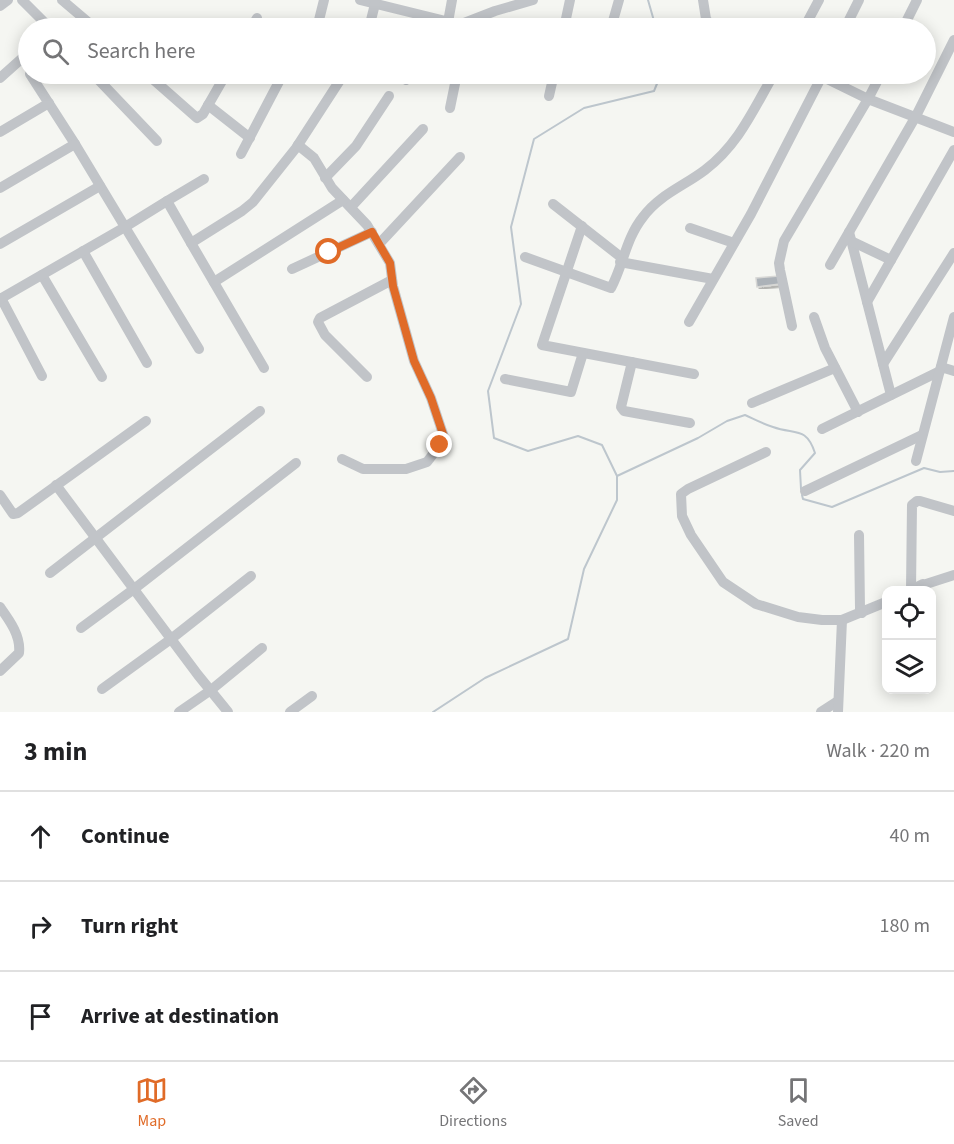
<!DOCTYPE html>
<meta charset="utf-8">
<style>
:root{--surface:#fff;--page:#f2f2f2;--text:#202124;--muted:#757577;--line:#e0e0e0;--accent:#e06b28}
body{margin:0;font-family:"Source Sans 3",sans-serif;background:var(--page);color:var(--text)}
.controls{position:absolute;right:18px;bottom:18px;display:grid;overflow:hidden;border-radius:12px;box-shadow:0 3px 15px #0003}
.controls button{width:54px;height:54px;display:grid;place-items:center;padding:0;border:0;border-bottom:2px solid var(--line);background:var(--surface);color:var(--text);font:30px sans-serif}
.stop{position:absolute;width:18px;height:18px;margin:-14px;border:4px solid #e06b28;border-radius:50%;background:#fff}
.stop.end{background:#e06b28;border-color:#fff;box-shadow:0 2px 6px #0008}
.list{margin:0;padding:0;list-style:none}
h2{display:flex;justify-content:space-between;align-items:center;height:78px;margin:0;padding:0 24px;font-size:26px}
h2 small{font-size:20px;font-weight:400;color:var(--muted)}
.list li{display:grid;grid-template-columns:39px 1fr auto;gap:18px;align-items:center;box-sizing:border-box;height:90px;padding:0 24px;border-top:2px solid var(--line)}
.list b{display:block;font-size:22px;white-space:nowrap}
.list em{font-size:20px;font-style:normal;color:var(--muted)}
.icon{flex:none;width:33px;height:33px;fill:none;stroke:currentColor;stroke-width:2;stroke-linecap:round;stroke-linejoin:round}
.map{position:relative;flex:none;width:954px;height:712px;overflow:hidden}
.search{position:absolute;background:var(--surface);box-shadow:0 3px 15px #0003;left:18px;right:18px;top:18px;height:66px;display:flex;align-items:center;gap:15px;box-sizing:border-box;padding:0 21px;border-radius:33px;color:var(--muted);font-size:22px}
.sheet{height:348px;background:var(--surface)}
nav{display:flex;justify-content:space-around;align-items:center;box-sizing:border-box;height:84px;border-top:2px solid var(--line);background:var(--surface);font-size:16px;color:var(--muted)}
nav a{display:grid;justify-items:center;gap:3px}
nav .on{color:var(--accent)}
.map>svg:first-child{display:block}
.lines{fill:none;stroke-linecap:round;stroke-linejoin:round}
.stream{stroke:#bdc6cd;stroke-width:2}
.building{fill:#acb2b8;stroke:#d7d7d5;stroke-width:1.5;filter:url(#shadow)}
.minor{stroke:#c1c4c8;stroke-width:10}
.route{stroke:#e06b28;stroke-width:8}
</style>
<div class="map">
<svg width="954" height="712" viewBox="0 0 954 712">
<defs>
<filter id="shadow"><feDropShadow dx="2.5" dy="2.5" stdDeviation="0" flood-color="#0004"/></filter>
</defs>
<rect width="100%" height="100%" fill="#f5f6f2"/>
<g class="lines">
<!-- stream -->
<g class="stream">
<path d="M 648,0 L 656,28"/>
<path d="M 617,476 L 698,438 L 727,421 L 745,415 C 754,419 763,424 773,427 C 795,435 806,426 815,453 L 800,470 L 801,489"/>
<path d="M 802,495 L 803,499 L 832,507 L 924,468 L 940,472 L 954,471"/>
<path d="M 433,712 L 485,678 L 568,639 L 584,569 L 617,500 L 617,476 L 602,445 L 578,436 L 528,451 L 494,438 L 488,391 L 521,304 L 511,227 L 534,139 L 584,108 L 654,91 L 661,74"/>
</g>
</g>
<!-- building -->
<path class="building" d="M 779,276 L 780,284 L 757,287 L 756,278 Z"/>
<g class="lines">
<!-- minor -->
<g class="minor">
<path d="M 22,0 L 50,28"/>
<path d="M 62,0 L 95,28"/>
<path d="M 360,0 L 474,28"/>
<path d="M 703,0 L 706,19 L 713,28"/>
<path d="M 0,6 L 8,0"/>
<path d="M 448,22 L 452,0"/>
<path d="M 459,25 L 495,11 L 533,0"/>
<path d="M 251,28 L 257,18"/>
<path d="M 317,28 L 324,0"/>
<path d="M 369,28 L 375,4"/>
<path d="M 564,28 L 570,0"/>
<path d="M 611,28 L 619,0"/>
<path d="M 804,28 L 819,0"/>
<path d="M 845,28 L 859,0"/>
<path d="M 903,28 L 917,0"/>
<path d="M 30,74 L 75,144 L 125,227 L 167,201 L 191,243 L 242,211 L 253,202 L 296,148 L 344,74"/>
<path d="M 93,74 L 157,141"/>
<path d="M 147,74 L 197,118 L 203,114 L 226,74"/>
<path d="M 817,74 L 868,99 L 954,132"/>
<path d="M 0,78 L 28,53"/>
<path d="M 597,78 L 598,74"/>
<path d="M 406,80 L 408,74"/>
<path d="M 549,96 L 554,74"/>
<path d="M 208,105 L 250,138"/>
<path d="M 450,108 L 457,74"/>
<path d="M 0,132 L 49,103"/>
<path d="M 298,145 L 314,158 L 332,188 L 367,225 L 390,263 L 393,286 L 414,361 L 431,398 L 444,437 L 440,445 L 427,462 L 406,469 L 363,469 L 342,459"/>
<path d="M 241,154 L 283,74"/>
<path d="M 325,178 L 356,146 L 389,96"/>
<path d="M 0,188 L 75,144"/>
<path d="M 167,201 L 204,179"/>
<path d="M 553,204 L 622,258"/>
<path d="M 351,207 L 423,129"/>
<path d="M 582,226 L 542,345 L 694,374"/>
<path d="M 690,228 L 734,243"/>
<path d="M 849,232 L 891,395"/>
<path d="M 851,241 L 891,260"/>
<path d="M 191,243 L 264,368"/>
<path d="M 0,244 L 100,186"/>
<path d="M 379,244 L 460,157"/>
<path d="M 83,251 L 147,363"/>
<path d="M 525,257 L 611,288 C 623,266 626,238 643,217 C 659,195 684,186 705,170 C 739,144 753,110 774,74"/>
<path d="M 620,262 L 713,279"/>
<path d="M 830,265 L 916,116 L 954,40"/>
<path d="M 292,269 L 372,232"/>
<path d="M 42,275 L 102,377"/>
<path d="M 214,282 L 343,200"/>
<path d="M 1,298 L 42,376"/>
<path d="M 0,299 L 125,227 L 199,349"/>
<path d="M 867,302 L 954,150"/>
<path d="M 814,317 L 825,348 L 858,412"/>
<path d="M 689,322 L 751,214 L 823,74"/>
<path d="M 792,326 L 780,270 L 779,263 L 784,241 L 868,99 L 881,74"/>
<path d="M 632,362 L 621,407 L 624,411 L 690,423"/>
<path d="M 883,364 L 954,253"/>
<path d="M 941,367 L 954,371"/>
<path d="M 367,377 L 325,335 L 318,322 L 320,318 L 392,280"/>
<path d="M 505,379 L 571,392 L 583,353"/>
<path d="M 752,403 L 835,368"/>
<path d="M 822,429 L 940,371"/>
<path d="M 766,452 L 688,489 L 681,494 L 682,516 L 691,535 L 723,582 L 756,604 L 798,617 L 822,620 L 842,620 L 886,602"/>
<path d="M 916,461 L 954,317"/>
<path d="M 56,485 L 198,675 L 228,712"/>
<path d="M 805,491 L 922,435"/>
<path d="M 0,495 L 13,514 L 18,513 L 146,421"/>
<path d="M 859,535 L 860,609 L 862,613"/>
<path d="M 50,573 L 260,411"/>
<path d="M 911,590 L 912,505 L 917,501 L 920,501 L 954,511"/>
<path d="M 911,590 L 923,584 L 923,585 L 954,575"/>
<path d="M 0,607 C 10,621 21,636 19,653 L 0,671"/>
<path d="M 81,628 L 134,589 L 296,463"/>
<path d="M 102,689 L 171,639 L 251,576"/>
<path d="M 179,712 L 211,690 L 262,648"/>
<path d="M 290,712 L 312,696"/>
<path d="M 821,712 L 838,701"/>
<path d="M 838,712 L 842,620"/>
</g>
</g>
<g class="lines">
<!-- route -->
<path class="route" d="M 329,252 L 372,232 L 390,263 L 393,286 L 414,361 L 431,398 L 444,437 L 440,445"/>
</g>
</svg>
<div class="controls">
<button><svg class="icon" aria-label="locate" viewBox="0 0 24 24"><circle cx="12" cy="12" r="6"/><path d="M12 2v4M12 18v4M2 12h4M18 12h4"/></svg></button>
<button><svg class="icon" aria-label="layers" viewBox="0 0 24 24"><path d="M12 4l9 5-9 5-9-5zM3 14l9 5 9-5"/></svg></button>
</div>
<div class="stop" style="left:329px;top:252px"></div>
<div class="stop end" style="left:440px;top:445px"></div>
<div class="search"><svg class="icon" aria-label="search" viewBox="0 0 24 24"><circle cx="10" cy="10" r="6"/><path d="M15 15l6 6"/></svg>Search here</div>
</div>
<section class="sheet">
<h2>3 min<small>Walk · 220 m</small></h2>
<ul class="list">
<li><svg class="icon" aria-label="ahead" viewBox="0 0 24 24"><path d="M12 20V5M6 11l6-6 6 6"/></svg><div><b>Continue</b></div><em>40 m</em></li>
<li><svg class="icon" aria-label="right" viewBox="0 0 24 24"><path d="M7 20v-9h11M14 6l5 5-5 5"/></svg><div><b>Turn right</b></div><em>180 m</em></li>
<li><svg class="icon" aria-label="arrive" viewBox="0 0 24 24"><path d="M6 21V4h12l-3 4 3 4H6"/></svg><div><b>Arrive at destination</b></div></li>
</ul>
</section>
<nav>
<a class="on"><svg class="icon" aria-label="map" viewBox="0 0 24 24"><path d="M3 6l6-2 6 2 6-2v14l-6 2-6-2-6 2zM9 4v14M15 6v14"/></svg>Map</a>
<a><svg class="icon" aria-label="directions" viewBox="0 0 24 24"><path d="M12 3l9 9-9 9-9-9zM9 14v-3h6M13 9l2 2-2 2"/></svg>Directions</a>
<a><svg class="icon" aria-label="saved" viewBox="0 0 24 24"><path d="M7 4h10v16l-5-4-5 4z"/></svg>Saved</a>
</nav>
